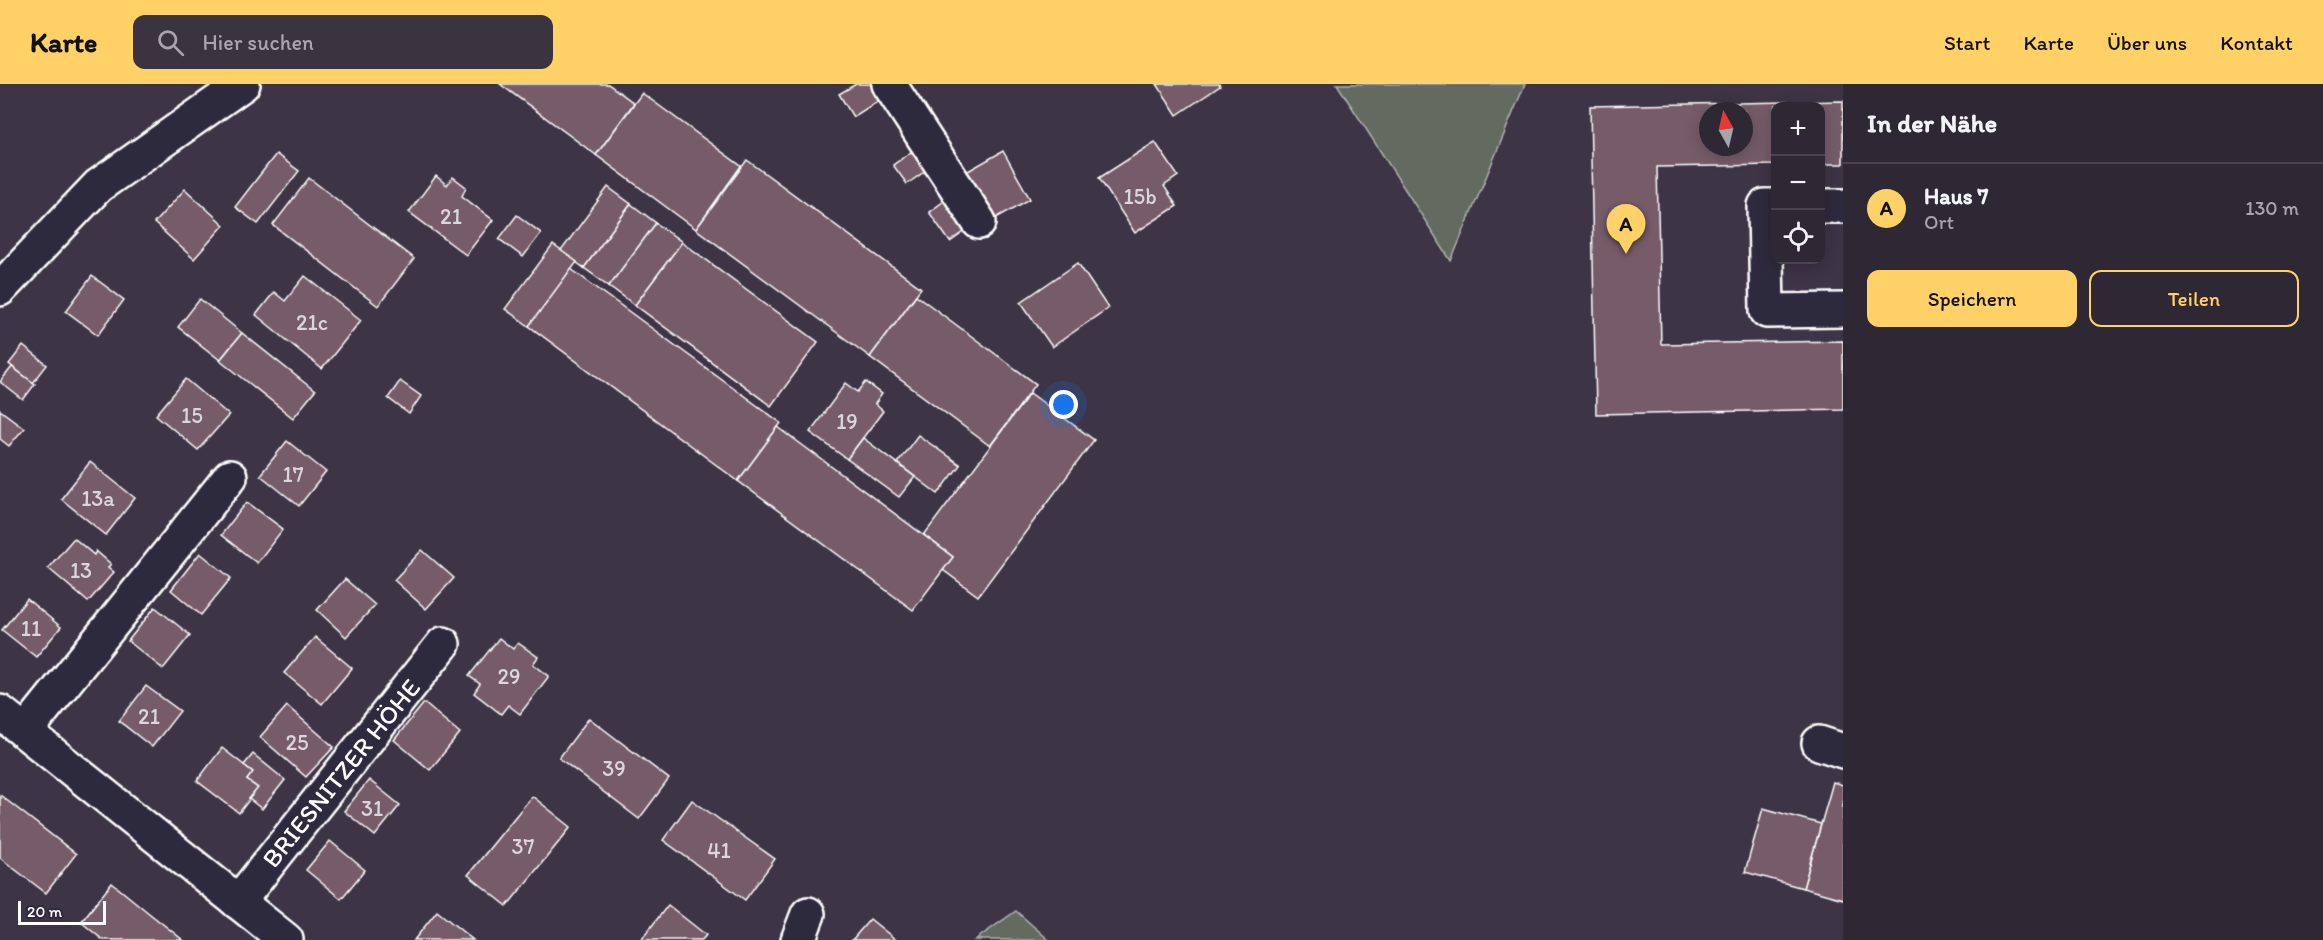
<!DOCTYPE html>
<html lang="de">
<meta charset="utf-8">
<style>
:root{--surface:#2e2734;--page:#3a3340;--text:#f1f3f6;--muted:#a7a5ac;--line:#49444f;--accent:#ffd166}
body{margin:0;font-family:Itim,sans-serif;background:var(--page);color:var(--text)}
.controls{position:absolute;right:18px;top:18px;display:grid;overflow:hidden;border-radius:12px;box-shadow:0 3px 15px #0003}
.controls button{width:54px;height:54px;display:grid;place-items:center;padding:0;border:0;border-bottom:2px solid var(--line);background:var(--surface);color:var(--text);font:30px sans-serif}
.compass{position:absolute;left:1699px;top:18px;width:54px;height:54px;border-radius:50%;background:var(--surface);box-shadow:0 3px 15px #0003;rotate:352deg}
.scale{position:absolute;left:18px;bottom:15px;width:88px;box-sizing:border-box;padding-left:6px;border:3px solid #fff;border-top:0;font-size:16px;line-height:21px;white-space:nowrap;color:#fff;-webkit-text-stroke:4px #2f2a3d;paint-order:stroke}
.you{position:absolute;left:1064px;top:321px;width:21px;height:21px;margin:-15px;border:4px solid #fff;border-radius:50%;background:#1a73e8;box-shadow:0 0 0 9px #1a73e833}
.badge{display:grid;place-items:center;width:39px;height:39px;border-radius:50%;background:var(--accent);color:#111;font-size:20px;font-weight:700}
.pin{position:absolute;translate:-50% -50px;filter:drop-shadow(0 2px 3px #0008)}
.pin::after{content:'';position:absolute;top:32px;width:21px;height:18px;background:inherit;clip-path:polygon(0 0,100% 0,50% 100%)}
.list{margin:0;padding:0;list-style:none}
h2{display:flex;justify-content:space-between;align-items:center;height:78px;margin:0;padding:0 24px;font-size:26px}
h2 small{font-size:20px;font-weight:400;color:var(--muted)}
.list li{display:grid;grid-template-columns:39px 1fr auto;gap:18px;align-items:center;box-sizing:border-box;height:90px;padding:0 24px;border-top:2px solid var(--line)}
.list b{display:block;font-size:22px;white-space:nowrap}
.list p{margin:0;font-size:20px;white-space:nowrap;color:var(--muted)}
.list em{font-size:20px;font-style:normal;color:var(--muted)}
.actions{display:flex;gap:12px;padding:18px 24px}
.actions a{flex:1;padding:14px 0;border:2px solid var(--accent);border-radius:12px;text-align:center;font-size:21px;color:var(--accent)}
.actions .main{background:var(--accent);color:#111}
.icon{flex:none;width:33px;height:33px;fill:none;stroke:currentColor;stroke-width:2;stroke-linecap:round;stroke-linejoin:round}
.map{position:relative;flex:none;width:1843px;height:856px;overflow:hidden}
header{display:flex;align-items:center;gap:36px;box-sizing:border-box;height:84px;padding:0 30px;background:var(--accent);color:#111}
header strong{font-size:28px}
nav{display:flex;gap:33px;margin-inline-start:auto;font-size:21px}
.search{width:420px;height:54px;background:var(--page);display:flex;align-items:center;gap:15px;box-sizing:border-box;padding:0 21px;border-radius:12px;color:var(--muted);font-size:22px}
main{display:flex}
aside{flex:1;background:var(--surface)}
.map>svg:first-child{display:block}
.green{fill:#636b5f;stroke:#b1b5af;stroke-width:1.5}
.building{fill:#755c67;stroke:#fff;stroke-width:1.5;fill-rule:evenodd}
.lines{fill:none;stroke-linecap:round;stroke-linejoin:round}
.minor-casing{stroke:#fff;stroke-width:38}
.minor{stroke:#2f2a3d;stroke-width:33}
.labels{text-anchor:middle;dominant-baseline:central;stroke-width:4.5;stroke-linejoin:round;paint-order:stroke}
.number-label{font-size:22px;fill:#dcd6d9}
.street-label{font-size:26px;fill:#fff;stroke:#2f2a3d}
</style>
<header>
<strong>Karte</strong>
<div class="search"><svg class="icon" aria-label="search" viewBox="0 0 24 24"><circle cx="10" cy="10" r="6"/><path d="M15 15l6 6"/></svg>Hier suchen</div>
<nav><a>Start</a><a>Karte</a><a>Über uns</a><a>Kontakt</a></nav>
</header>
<main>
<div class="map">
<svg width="1843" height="856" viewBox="0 0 1843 856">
<rect width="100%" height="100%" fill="#3d3445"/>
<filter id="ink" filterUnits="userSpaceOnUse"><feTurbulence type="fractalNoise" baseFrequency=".0167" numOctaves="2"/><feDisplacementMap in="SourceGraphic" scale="12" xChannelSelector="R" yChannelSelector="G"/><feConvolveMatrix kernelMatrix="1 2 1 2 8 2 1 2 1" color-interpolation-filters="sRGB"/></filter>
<g filter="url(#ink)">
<!-- green -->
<g class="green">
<path d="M 1337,0 L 1525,0 L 1451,177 Z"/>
<path d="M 1016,827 L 1049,856 L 975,856 Z"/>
</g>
<!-- building -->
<g class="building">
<path d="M 500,0 L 608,0 L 634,19 L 596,71 Z"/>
<path d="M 856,0 L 875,0 L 883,14 L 853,33 L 839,10 Z"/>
<path d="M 1157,0 L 1219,0 L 1220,2 L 1177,31 Z"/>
<path d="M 642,9 L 741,82 L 696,145 L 596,71 Z"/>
<path d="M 1843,17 L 1843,80 L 1820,80 L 1820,22 L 1776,22 L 1776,81 L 1657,83 L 1661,260 L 1843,257 L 1843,325 L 1596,330 L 1590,22 ZM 1708,27 L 1744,27 L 1744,63 L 1708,63 Z"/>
<path d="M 1155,58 L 1178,92 L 1164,102 L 1177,122 L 1135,149 L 1099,94 Z"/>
<path d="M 914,66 L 928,85 L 907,100 L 893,81 Z"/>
<path d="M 1003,67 L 1030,115 L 989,138 L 961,91 Z"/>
<path d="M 276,70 L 299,87 L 258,140 L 235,123 Z"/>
<path d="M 747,76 L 921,204 L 870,273 L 696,145 Z"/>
<path d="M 436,92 L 447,101 L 453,93 L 466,103 L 462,112 L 493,136 L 466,171 L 409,128 Z"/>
<path d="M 309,94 L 414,175 L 378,222 L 273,141 Z"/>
<path d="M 608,103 L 631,120 L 584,184 L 561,167 Z"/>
<path d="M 185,105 L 224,141 L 194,175 L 154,139 Z"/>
<path d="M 950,113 L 971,143 L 950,158 L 929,128 Z"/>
<path d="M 631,120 L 656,139 L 609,202 L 584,184 Z"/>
<path d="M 517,131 L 541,149 L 523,173 L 499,155 Z"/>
<path d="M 656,139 L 682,158 L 635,221 L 609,202 Z"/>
<path d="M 682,158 L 818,258 L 771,322 L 635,221 Z"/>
<path d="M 553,161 L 577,178 L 529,242 L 505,225 Z"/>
<path d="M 1078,179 L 1108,224 L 1052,263 L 1021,218 Z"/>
<path d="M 571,185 L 781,339 L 738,397 L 529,242 Z"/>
<path d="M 92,192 L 124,216 L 98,251 L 66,227 Z"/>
<path d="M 305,192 L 361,236 L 322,285 L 256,231 L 274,208 L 285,217 Z"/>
<path d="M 916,211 L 1036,300 L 990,362 L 870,273 Z"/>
<path d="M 200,215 L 242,249 L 220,276 L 178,243 Z"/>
<path d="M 242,249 L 315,307 L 293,334 L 220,276 Z"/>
<path d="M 23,262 L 47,281 L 33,299 L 9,280 Z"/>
<path d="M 12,283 L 35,300 L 23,316 L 0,298 Z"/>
<path d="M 186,295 L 229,331 L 198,366 L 156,331 Z"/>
<path d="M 400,297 L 421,312 L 409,330 L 388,314 Z"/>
<path d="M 866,298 L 882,310 L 875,320 L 883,327 L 847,375 L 810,348 L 846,299 L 858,308 Z"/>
<path d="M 1030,309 L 1094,356 L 978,512 L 943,486 L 953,473 L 924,451 Z"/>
<path d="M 0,326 L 24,344 L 9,362 L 0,355 Z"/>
<path d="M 778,343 L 953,473 L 913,526 L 738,397 Z"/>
<path d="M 918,351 L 960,381 L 938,410 L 897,379 Z"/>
<path d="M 863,354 L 915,393 L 899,413 L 847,375 Z"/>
<path d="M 287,357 L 326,388 L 299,422 L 260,391 Z"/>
<path d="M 90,378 L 135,414 L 106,451 L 61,415 Z"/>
<path d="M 247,418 L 283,445 L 257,479 L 221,451 Z"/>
<path d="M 74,454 L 94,471 L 96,467 L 111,480 L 108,483 L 114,488 L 88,518 L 48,484 Z"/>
<path d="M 422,466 L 454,494 L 426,525 L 394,496 Z"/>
<path d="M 200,469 L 231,494 L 201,531 L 171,506 Z"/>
<path d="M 345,495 L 375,521 L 346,553 L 317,526 Z"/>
<path d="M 27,515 L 61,543 L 36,573 L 2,546 Z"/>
<path d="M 155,523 L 190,551 L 163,585 L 128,557 Z"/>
<path d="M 315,553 L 352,584 L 322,620 L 284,589 Z"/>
<path d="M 499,554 L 513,565 L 518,559 L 538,573 L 533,580 L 549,592 L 520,630 L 508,621 L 501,630 L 474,609 L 480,600 L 469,592 Z"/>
<path d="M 146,602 L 180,627 L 152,663 L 119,637 Z"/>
<path d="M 424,619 L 460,649 L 430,686 L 394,656 Z"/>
<path d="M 287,622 L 334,663 L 306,693 L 260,653 Z"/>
<path d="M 589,634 L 669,695 L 639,735 L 559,674 Z"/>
<path d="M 222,664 L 253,688 L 247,696 L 258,704 L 239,729 L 197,697 Z"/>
<path d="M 253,670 L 285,696 L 262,725 L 249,715 L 258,704 L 247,696 L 253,688 L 244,681 Z"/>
<path d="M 369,696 L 400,721 L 375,752 L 344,727 Z"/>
<path d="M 1833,698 L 1843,701 L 1843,815 L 1803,804 Z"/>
<path d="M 0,711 L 76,770 L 46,809 L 0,774 Z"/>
<path d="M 532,712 L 571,743 L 507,822 L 468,791 Z"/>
<path d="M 692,716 L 775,775 L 745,816 L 663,756 Z"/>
<path d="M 1763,724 L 1821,740 L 1803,804 L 1745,788 Z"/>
<path d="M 330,757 L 365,786 L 341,815 L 306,786 Z"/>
<path d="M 112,799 L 150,830 L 183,856 L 103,856 L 81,838 Z"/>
<path d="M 668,821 L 706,851 L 702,856 L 641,856 Z"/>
<path d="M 437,827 L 473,856 L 414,856 Z"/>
<path d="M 870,835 L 896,856 L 852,856 Z"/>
</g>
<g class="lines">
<defs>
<g id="minor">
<path d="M 889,0 L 979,138"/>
<path d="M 1776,122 L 1765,122 L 1767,227 L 1843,226"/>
<path d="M 1820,122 L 1843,122"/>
<path d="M 0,205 L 98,102 L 243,0"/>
<path d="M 0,628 L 286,856"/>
<path d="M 25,648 L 230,393"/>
<path d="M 1819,659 L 1843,667"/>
<path d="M 238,818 L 443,560"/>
<path d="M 798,856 L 808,830"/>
</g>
</defs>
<!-- minor casing -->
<use href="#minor" class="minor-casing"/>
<!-- minor -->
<use href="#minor" class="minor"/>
</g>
</g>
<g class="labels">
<!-- number labels -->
<g class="number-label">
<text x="1140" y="112">15b</text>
<text x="451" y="132">21</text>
<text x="312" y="238">21c</text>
<text x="192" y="331">15</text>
<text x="847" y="337">19</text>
<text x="293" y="390">17</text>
<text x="98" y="414">13a</text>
<text x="81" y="486">13</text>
<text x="31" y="544">11</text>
<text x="509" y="592">29</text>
<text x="149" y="632">21</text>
<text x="297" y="658">25</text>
<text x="614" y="684">39</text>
<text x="372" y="724">31</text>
<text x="523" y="762">37</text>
<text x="719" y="766">41</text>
</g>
<!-- street labels -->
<g class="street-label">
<text transform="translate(341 689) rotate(-51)">BRIESNITZER HÖHE</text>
</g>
</g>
</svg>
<div class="controls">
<button>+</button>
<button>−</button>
<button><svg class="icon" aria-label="locate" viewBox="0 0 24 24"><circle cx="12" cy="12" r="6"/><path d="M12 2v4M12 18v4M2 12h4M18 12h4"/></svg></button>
</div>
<svg class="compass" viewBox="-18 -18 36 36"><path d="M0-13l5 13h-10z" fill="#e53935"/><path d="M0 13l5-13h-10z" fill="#a7a5ac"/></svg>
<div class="scale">20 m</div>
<div class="you"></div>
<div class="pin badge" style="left:1626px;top:170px">A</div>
</div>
<aside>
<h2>In der Nähe<small></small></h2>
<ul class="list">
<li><span class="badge">A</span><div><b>Haus 7</b><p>Ort</p></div><em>130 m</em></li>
</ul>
<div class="actions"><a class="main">Speichern</a><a>Teilen</a></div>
</aside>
</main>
